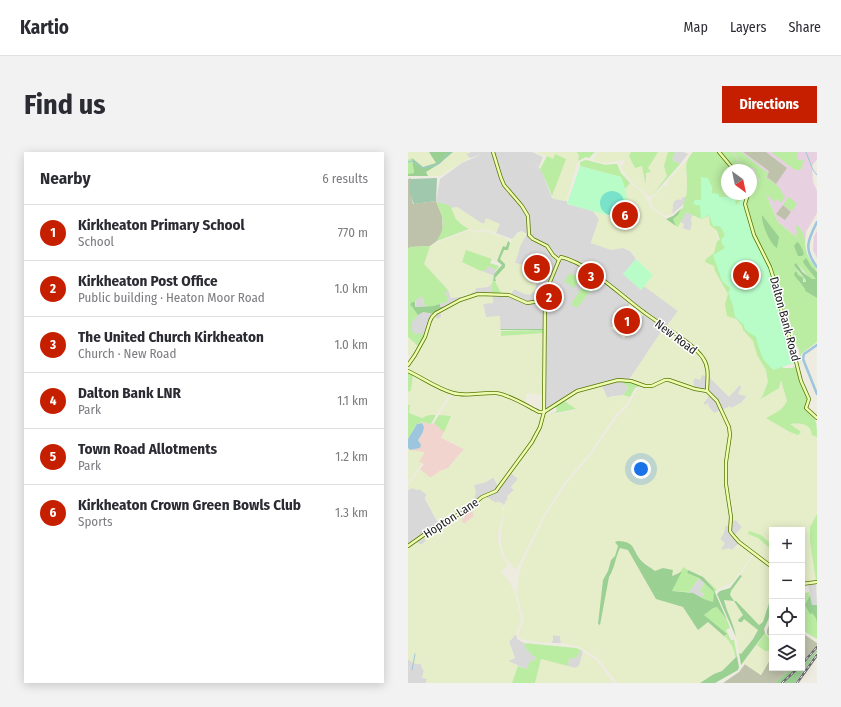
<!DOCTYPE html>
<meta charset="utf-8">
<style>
:root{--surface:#fff;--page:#f2f2f3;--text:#2b2b33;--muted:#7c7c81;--line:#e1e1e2;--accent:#c61f00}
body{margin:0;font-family:"Fira Sans Condensed",sans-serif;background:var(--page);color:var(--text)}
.controls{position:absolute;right:12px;bottom:12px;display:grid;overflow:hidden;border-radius:0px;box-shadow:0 2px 10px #0003}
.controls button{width:36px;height:36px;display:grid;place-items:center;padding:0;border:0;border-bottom:1px solid var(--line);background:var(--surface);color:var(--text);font:20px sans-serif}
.compass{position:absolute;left:313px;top:12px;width:36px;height:36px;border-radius:50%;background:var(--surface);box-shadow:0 2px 10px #0003;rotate:147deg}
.you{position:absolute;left:233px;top:317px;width:14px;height:14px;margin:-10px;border:3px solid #fff;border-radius:50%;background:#1a73e8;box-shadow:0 0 0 6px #1a73e833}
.badge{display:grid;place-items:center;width:26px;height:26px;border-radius:50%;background:var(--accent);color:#fff;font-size:13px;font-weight:700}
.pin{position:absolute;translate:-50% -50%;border:2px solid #fff;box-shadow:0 1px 4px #0006}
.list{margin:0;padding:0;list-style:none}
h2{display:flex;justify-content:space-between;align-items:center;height:52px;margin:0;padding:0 16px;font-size:17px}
h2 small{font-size:13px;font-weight:400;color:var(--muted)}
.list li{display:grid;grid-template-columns:26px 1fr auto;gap:12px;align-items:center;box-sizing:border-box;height:56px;padding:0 16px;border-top:1px solid var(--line)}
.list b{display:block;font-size:15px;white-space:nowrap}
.list p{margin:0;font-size:13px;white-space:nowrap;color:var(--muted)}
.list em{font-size:13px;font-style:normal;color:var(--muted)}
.icon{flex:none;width:22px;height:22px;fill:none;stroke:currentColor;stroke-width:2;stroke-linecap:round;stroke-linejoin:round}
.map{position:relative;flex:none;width:409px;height:531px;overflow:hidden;border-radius:0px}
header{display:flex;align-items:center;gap:24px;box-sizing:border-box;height:56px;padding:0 20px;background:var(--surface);border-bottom:1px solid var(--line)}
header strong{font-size:19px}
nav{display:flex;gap:22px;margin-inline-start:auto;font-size:14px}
.intro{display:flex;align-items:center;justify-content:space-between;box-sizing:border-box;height:96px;padding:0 24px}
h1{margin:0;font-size:28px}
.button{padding:10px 18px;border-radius:0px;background:var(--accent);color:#fff;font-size:14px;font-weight:700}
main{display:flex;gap:24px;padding:0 24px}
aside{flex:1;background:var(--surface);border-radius:0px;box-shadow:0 2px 10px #0003}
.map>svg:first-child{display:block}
.residential{fill:#d9d8d8}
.commercial{fill:#f0d4cd}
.industrial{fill:#e7d1e0}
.education{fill:#f9ffd7}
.construction{fill:#bfc2ab}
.farmland{fill:#e6eec9}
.grass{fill:#baeca2}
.forest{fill:#9ad092}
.cemetery{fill:#a0c8ac}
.park{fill:#b8fcc8}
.pitch{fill:#78e2ca}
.water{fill:#9dc5de}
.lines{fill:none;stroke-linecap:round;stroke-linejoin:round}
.stream{stroke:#9dc5de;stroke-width:1}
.river{stroke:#9dc5de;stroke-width:2.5}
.secondary-casing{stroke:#567400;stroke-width:4}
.secondary{stroke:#edfdaf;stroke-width:2.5}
.rail-casing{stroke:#696969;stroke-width:2.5}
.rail{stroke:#fff;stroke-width:1;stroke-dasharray:3;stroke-linecap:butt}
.labels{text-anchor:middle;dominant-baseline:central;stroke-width:3;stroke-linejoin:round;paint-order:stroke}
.street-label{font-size:12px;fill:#1b1b1b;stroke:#fff}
</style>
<header>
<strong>Kartio</strong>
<nav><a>Map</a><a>Layers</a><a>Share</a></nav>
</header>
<div class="intro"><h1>Find us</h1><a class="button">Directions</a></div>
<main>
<aside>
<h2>Nearby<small>6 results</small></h2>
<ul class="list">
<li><span class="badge">1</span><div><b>Kirkheaton Primary School</b><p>School</p></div><em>770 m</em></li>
<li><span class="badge">2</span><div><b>Kirkheaton Post Office</b><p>Public building · Heaton Moor Road</p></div><em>1.0 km</em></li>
<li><span class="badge">3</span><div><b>The United Church Kirkheaton</b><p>Church · New Road</p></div><em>1.0 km</em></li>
<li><span class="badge">4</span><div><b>Dalton Bank LNR</b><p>Park</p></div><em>1.1 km</em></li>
<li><span class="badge">5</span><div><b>Town Road Allotments</b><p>Park</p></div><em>1.2 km</em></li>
<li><span class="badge">6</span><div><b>Kirkheaton Crown Green Bowls Club</b><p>Sports</p></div><em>1.3 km</em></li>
</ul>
</aside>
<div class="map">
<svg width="409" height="531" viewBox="0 0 409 531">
<rect width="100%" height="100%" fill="#eeebe0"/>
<!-- residential -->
<g class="residential">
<path d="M 63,0 L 124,0 L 135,5 L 131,15 L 125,7 L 134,20 L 144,46 L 159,49 L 159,52 L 185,59 L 191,67 L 183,91 L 215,96 L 222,99 L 228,107 L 215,122 L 233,138 L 236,134 L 270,159 L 258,175 L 261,179 L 258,184 L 253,180 L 223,225 L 221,225 L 228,230 L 215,228 L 173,237 L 136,260 L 137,177 L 92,177 L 91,164 L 78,166 L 75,152 L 85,142 L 103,142 L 106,137 L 117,142 L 127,138 L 128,129 L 119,114 L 107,111 L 112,94 L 118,82 L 113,79 L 109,81 L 107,84 L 104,87 L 88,81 L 91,72 L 73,71 L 49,55 L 44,56 L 40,53 L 31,51 L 28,49 L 32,27 L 54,11 L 74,2 L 62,6 L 58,2 Z"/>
<path d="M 267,0 L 276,0 L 280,2 L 272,12 L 264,8 Z"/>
<path d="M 279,44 L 276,52 L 264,62 L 265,52 L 266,49 Z"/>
<path d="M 278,60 L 285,63 L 283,67 L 284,72 L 283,79 L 274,76 L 276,72 L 273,71 L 273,69 Z"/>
<path d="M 80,114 L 88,118 L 85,125 L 84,123 L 73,119 L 78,118 Z"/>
<path d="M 84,131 L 83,141 L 69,141 L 63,143 L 63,141 L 68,139 L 68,136 L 80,135 Z"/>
<path d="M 40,138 L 54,146 L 36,155 L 32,155 L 32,152 L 39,150 L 36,140 Z"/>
<path d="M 11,145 L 14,145 L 16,149 L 15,151 L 18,154 L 7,155 L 8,148 Z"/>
<path d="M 31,158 L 34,165 L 29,167 L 26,162 L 21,168 L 17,183 L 8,183 L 4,180 L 2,175 L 5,168 L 7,167 L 10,162 L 15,160 L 26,162 Z"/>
<path d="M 294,222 L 332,233 L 338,245 L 333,251 L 323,256 L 317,256 L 315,258 L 309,249 L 299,239 L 287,237 L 285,229 L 287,226 Z"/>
<path d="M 210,229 L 216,229 L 220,237 L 218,240 L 215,243 L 206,245 L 205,244 L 199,246 L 194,234 Z"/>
<path d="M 302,243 L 309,251 L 313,259 L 307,262 L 299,254 L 301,252 L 297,253 L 294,251 Z"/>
<path d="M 103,321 L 110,327 L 103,335 L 106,338 L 99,344 L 100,346 L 97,352 L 95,353 L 94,351 L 88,351 L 78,345 L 67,350 L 65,349 L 66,333 L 78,330 L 86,325 L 91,336 Z"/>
<path d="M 3,336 L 11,337 L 17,341 L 19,344 L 17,345 L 17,347 L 31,373 L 15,385 L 18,389 L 13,393 L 9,390 L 0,394 L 0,337 L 1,338 Z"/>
<path d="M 328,368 L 334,375 L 325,385 L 331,391 L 324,398 L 313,398 L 312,388 L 316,380 L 317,373 L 323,373 L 324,369 Z"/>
<path d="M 291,426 L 296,431 L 292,439 L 296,442 L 293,446 L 281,440 Z"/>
<path d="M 408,431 L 409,453 L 404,453 L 400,432 Z"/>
<path d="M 108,482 L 109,487 L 116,491 L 118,497 L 128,505 L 126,509 L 123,508 L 118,517 L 100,509 L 107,506 L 101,490 Z"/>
<path d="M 145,483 L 152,484 L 153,491 L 144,491 Z"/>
<path d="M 173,498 L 175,500 L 171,514 L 167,516 L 160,514 L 161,506 L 168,506 Z"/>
<path d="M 0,507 L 5,511 L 13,512 L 19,527 L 18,531 L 0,531 Z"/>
</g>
<!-- commercial -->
<g class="commercial">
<path d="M 14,270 L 23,272 L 26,271 L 37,280 L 34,286 L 56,297 L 40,316 L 32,319 L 22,326 L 12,317 L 16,312 L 11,310 L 2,298 L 9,296 L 11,290 L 10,287 L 15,280 L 16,275 Z"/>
<path d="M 63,355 L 66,364 L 56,372 L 53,368 L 56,365 L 54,361 Z"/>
</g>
<!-- industrial -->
<g class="industrial">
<path d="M 325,0 L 409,0 L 409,7 L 404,14 L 405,30 L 409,39 L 409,61 L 398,80 L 397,92 L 370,70 L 363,53 L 349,25 L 343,22 L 343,18 L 337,18 L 334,16 Z"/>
<path d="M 409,79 L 409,106 L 405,98 L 406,84 Z"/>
</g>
<!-- education -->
<path class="education" d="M 222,152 L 236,162 L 216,186 L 203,176 Z"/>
<!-- construction -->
<g class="construction">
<path d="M 335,0 L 358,0 L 379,16 L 368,32 L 359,25 L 361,19 Z"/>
<path d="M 3,26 L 3,43 L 5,52 L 28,49 L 34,64 L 35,79 L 29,89 L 22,94 L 2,95 L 0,97 L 0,27 Z"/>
<path d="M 375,53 L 383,60 L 377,68 L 368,62 Z"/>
<path d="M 364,466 L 364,487 L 359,482 L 359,478 Z"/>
<path d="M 394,481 L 409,491 L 409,493 L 394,510 Z"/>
<path d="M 364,504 L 364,516 L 384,516 L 367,531 L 315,531 L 331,520 L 337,512 L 353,523 Z"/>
</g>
<!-- farmland -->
<g class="farmland">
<path d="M 0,0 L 21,0 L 28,11 L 15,15 L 4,6 L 0,8 Z"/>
<path d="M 45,0 L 63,0 L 58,3 L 61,6 L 32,24 L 20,24 L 18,20 L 31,12 Z"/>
<path d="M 128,0 L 169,0 L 171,4 L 158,49 L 146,47 L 144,44 L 157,7 L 145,7 Z"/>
<path d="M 190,0 L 223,0 L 234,14 L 237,30 L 239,28 L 238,21 L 242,19 L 240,16 L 250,0 L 260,0 L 256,14 L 259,24 L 244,44 L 242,45 L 224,30 L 215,19 L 213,15 L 217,10 L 216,8 L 197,11 L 191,10 L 185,8 Z"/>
<path d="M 280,7 L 278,20 L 279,27 L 279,44 L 274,45 L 273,48 L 270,47 L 266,49 L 265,52 L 264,62 L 258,64 L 246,56 L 242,49 L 255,34 L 257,35 L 261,32 L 259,30 Z"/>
<path d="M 222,31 L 232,38 L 237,44 L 243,56 L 270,75 L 273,71 L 276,72 L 274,76 L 282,79 L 284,72 L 283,67 L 285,63 L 293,67 L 301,64 L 312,89 L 309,89 L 306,101 L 298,107 L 306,114 L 307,119 L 320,142 L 317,152 L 319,161 L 334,174 L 335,178 L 345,189 L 349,203 L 358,218 L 360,230 L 353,247 L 373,227 L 379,249 L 376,255 L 366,264 L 358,265 L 362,268 L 378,276 L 382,280 L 389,282 L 382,272 L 394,271 L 399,273 L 404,278 L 404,283 L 409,285 L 409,362 L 403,375 L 402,389 L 408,429 L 399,430 L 394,426 L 394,378 L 364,378 L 364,393 L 353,383 L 340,382 L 350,386 L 364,398 L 364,413 L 327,384 L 334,375 L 328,368 L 324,369 L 325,358 L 321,339 L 319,309 L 323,283 L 322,273 L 315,258 L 322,254 L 323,256 L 333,251 L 338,246 L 338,244 L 330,242 L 334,234 L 332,233 L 321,245 L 300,224 L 301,218 L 299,212 L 288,197 L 258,175 L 270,159 L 236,134 L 245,123 L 238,117 L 221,98 L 215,96 L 203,98 L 183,91 L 191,67 L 185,59 L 224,70 L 217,37 Z"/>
<path d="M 49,55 L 73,71 L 76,72 L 78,66 L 92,72 L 88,81 L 76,77 L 70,79 L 61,77 L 56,73 L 50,69 L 45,62 L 44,56 Z"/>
<path d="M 62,78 L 70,81 L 76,79 L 101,87 L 98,95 L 95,94 L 89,109 L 84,107 L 73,119 L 84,123 L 84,131 L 80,135 L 68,136 L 68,139 L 63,141 L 63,143 L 54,146 L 52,145 L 43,146 L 40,138 L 16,112 L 22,94 L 25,92 Z"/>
<path d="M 114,79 L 119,82 L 112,94 L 107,111 L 119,114 L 122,117 L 128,129 L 128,138 L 122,143 L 117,142 L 106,137 L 103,142 L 93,141 L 87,129 L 87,126 L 97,115 L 92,107 L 96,98 L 100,98 L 104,87 Z"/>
<path d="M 70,142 L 85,142 L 85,151 L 75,152 L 78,165 L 92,164 L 93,184 L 136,181 L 135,243 L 119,241 L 117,251 L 89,240 L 57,242 L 46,241 L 33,236 L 0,218 L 0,214 L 7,206 L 15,191 L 22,169 L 27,164 L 29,167 L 33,165 L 33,160 L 53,149 Z"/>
<path d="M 261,179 L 289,200 L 294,208 L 298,215 L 298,224 L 294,223 L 292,228 L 287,226 L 285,229 L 286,236 L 271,229 L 263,227 L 257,227 L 244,232 L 233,232 L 223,225 L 253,180 L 257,184 Z"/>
<path d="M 0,185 L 10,194 L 5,206 L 0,202 Z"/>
<path d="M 5,223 L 17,230 L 42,241 L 28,263 L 21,263 L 14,266 L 1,261 L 2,253 L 0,253 L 0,239 L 3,238 Z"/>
<path d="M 260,229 L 268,230 L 286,239 L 297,239 L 302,243 L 295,252 L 297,253 L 301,251 L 300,254 L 306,261 L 310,259 L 313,259 L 320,275 L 321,286 L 317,308 L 319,342 L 322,365 L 321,374 L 317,374 L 316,380 L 312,387 L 317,391 L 313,398 L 321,396 L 324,398 L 331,392 L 345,402 L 325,430 L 309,438 L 295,425 L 275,415 L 274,419 L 269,422 L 263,424 L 265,418 L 255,416 L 247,420 L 238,411 L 232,408 L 226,395 L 207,390 L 210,394 L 207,404 L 203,408 L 200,419 L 195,428 L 190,472 L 192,473 L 201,425 L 205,419 L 207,405 L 212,396 L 216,396 L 220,398 L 248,447 L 275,455 L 290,478 L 300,470 L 321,488 L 326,498 L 327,505 L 314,519 L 306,522 L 292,531 L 209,531 L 190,506 L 170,494 L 153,491 L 152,484 L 145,483 L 144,491 L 129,490 L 113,487 L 110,484 L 116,468 L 109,443 L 111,424 L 114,412 L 138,363 L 159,331 L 180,307 L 210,264 L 220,254 L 228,239 L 234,235 L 236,236 L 245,235 Z"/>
<path d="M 194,234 L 199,246 L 205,244 L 206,244 L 215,243 L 222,245 L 218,253 L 208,262 L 181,302 L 156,331 L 136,363 L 108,418 L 97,405 L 93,394 L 93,383 L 97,350 L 100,346 L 99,345 L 106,338 L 103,335 L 110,327 L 103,321 L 125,290 L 133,275 L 137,261 L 148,262 L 168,258 L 156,247 L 166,240 Z"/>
<path d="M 44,242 L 57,245 L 89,242 L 130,261 L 135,261 L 131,276 L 121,291 L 90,335 L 85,325 L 78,330 L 66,333 L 68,339 L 66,348 L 67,350 L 58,357 L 35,370 L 31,369 L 27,365 L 17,345 L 19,344 L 17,341 L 11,337 L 10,338 L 3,336 L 1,338 L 0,337 L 0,334 L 12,317 L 23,326 L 32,319 L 40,316 L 56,297 L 49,294 L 46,291 L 33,286 L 43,264 L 31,263 Z"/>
<path d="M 0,296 L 2,298 L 17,300 L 11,310 L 14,311 L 0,331 Z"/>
<path d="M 78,345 L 88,351 L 90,349 L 95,353 L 95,363 L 90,380 L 90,389 L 95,407 L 100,413 L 93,419 L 102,431 L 107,442 L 113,467 L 108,482 L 101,490 L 107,506 L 100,509 L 110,514 L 104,531 L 18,531 L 19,527 L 14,526 L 16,518 L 13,515 L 13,512 L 5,511 L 0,507 L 0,395 L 9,390 L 13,393 L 18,389 L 15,385 L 27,376 L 54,361 L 57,365 L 53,368 L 56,372 L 66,364 L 63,355 Z"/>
<path d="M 346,403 L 364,417 L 364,442 L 355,470 L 351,473 L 328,449 L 336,463 L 336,467 L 350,478 L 333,502 L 331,501 L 327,478 L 319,461 L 316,448 L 326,449 L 322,443 L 323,439 L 334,425 L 332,423 Z"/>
<path d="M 349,493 L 357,499 L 364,500 L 364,504 L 353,523 L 335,511 Z"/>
<path d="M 175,500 L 189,509 L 205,531 L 127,531 L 133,507 L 167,516 L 171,514 Z"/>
</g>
<!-- grass -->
<g class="grass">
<path d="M 169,0 L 187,0 L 181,6 L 178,5 L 170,9 L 171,4 Z"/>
<path d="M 223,0 L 250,0 L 240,16 L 243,20 L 238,21 L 238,31 L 237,30 L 234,14 L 227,16 L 221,4 Z"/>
<path d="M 260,0 L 267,0 L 264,8 L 272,12 L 244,44 L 259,24 L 256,14 Z"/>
<path d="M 285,0 L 310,0 L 324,18 L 319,18 L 319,42 L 338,42 L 336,52 L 345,82 L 362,116 L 315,77 L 347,181 L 375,216 L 384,216 L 389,214 L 400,248 L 397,255 C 408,266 409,269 409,285 L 404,283 C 403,271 392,271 382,272 L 393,280 L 390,283 L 382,280 L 358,266 C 367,261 373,260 379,249 L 373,228 L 371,236 L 351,248 L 354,245 L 360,230 L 358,218 L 349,203 L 345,189 L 335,178 L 334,174 L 328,167 L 319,164 L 317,152 L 320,142 L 307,119 L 306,114 L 297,110 L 298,107 L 306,101 L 309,89 L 312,88 L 309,79 L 302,73 L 301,64 L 293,67 L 278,60 L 270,75 L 268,74 L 265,67 L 270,63 L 272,59 C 275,57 275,55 276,51 C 279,44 279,37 279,29 C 279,17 275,11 285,0 Z"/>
<path d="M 313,0 L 325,0 L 334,16 L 337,18 L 328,18 Z"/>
<path d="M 326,0 L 333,0 L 360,21 L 358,25 L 370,34 L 377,45 L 373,51 L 369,47 L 367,50 L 358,42 L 370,70 L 393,89 L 387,83 L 389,81 L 388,74 L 389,73 C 401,84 394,93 401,106 C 403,111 409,114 409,120 L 403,114 L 396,112 L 408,127 L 406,128 C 398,124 395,117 388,111 L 390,119 L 398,128 L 397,131 L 395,126 L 389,122 L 391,130 L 397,137 L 397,139 L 409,146 L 409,190 L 393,202 L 393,212 L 391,198 L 383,180 L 363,114 L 347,83 L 338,53 L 341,42 L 343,42 L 343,22 L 349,25 L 352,31 L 352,28 L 346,21 L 347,19 L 345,16 L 338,16 L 333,12 Z"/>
<path d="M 365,0 L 389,0 L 390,3 L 388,6 L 393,9 L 396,7 L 397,8 L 394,12 L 395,14 L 392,18 L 387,18 L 364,1 Z"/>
<path d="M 147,2 L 158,7 L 144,44 L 138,29 L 132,17 L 139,4 L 145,7 Z"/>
<path d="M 4,6 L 6,21 L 0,22 L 0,8 Z"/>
<path d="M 178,8 L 198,13 L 205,12 L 209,12 L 213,21 L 222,31 L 217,37 L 213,25 L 172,14 L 172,10 Z"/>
<path d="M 381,45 L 389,52 L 384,59 L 375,53 Z"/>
<path d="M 28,49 C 32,52 36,51 40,53 C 45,55 45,63 48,67 C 51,71 56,74 61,77 L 29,89 C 39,73 35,65 28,49 Z"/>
<path d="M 22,94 L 16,112 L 40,138 L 37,140 L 39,145 L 39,150 L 25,154 L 18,154 L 15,151 L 16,149 L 14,145 L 11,145 L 7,150 L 2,152 L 10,163 L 7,167 L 5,168 C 3,175 2,178 8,183 L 10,181 L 17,183 L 10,194 L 0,185 L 0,97 L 2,95 Z"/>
<path d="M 58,98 L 84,107 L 82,111 L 91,114 L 90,116 L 88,118 L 80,114 L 78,118 L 73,119 L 54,110 Z"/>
<path d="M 162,121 L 172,127 L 166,136 L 156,129 Z"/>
<path d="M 85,125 L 93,141 L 83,141 Z"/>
<path d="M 176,132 L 183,138 L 169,156 L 163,152 Z"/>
<path d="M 136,177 L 136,181 L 93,184 L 93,179 L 134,178 Z"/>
<path d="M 0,220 L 5,223 L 3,238 L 0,240 Z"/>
<path d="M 216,229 L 232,234 L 227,236 L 222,245 L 215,243 L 220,237 L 219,234 L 216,232 Z"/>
<path d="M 155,248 L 168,257 L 142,262 L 148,260 L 149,257 L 147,255 Z"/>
<path d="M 0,253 L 2,253 L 1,261 L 14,266 L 21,263 L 28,263 L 23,272 L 14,270 L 9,272 L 0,287 Z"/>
<path d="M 31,263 L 43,264 L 36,280 L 26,271 Z"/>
<path d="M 409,362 L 409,428 L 408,429 L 402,389 L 402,375 Z"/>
<path d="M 341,379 L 353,383 L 364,393 L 364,398 L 350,386 L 340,382 Z"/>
<path d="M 275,415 L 280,418 L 279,421 L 291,426 L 281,440 L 264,439 Z"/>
<path d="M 295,425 L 309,438 L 307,439 L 305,450 L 293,446 L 296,442 L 292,439 L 296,431 L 306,440 L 305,436 Z"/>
<path d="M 401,440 L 402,443 L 397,453 L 409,466 L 409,487 L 394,478 L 394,461 L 396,457 L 394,451 L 394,442 Z"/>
<path d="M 305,455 L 309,455 L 319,468 L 322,476 L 318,478 L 323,488 L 326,488 L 329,504 L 327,505 C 326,496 323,490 316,484 L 319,483 L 296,463 Z"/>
<path d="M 357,481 L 364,489 L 364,497 L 361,499 L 357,499 L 349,493 Z"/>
<path d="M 116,491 L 168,496 L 173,498 L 168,506 L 161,506 L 160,514 L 133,507 L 127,531 L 104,531 L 110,514 L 118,517 L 123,508 L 126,509 L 128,505 L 123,503 L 124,502 L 118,497 Z"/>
</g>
<!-- forest -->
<g class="forest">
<path d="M 21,0 L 45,0 L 31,12 L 18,20 L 20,24 L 0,24 L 0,22 L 6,21 L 4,6 L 15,15 L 28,11 Z"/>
<path d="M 274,56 L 272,59 L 270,63 L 265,67 L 268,74 L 258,67 L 265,64 Z"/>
<path d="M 354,63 L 371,85 L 369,96 C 362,92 353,71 354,63 Z"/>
<path d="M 100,89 L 102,91 L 100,98 L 96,98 L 92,107 L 97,112 L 97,115 L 87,126 L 88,129 L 86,129 C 84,121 90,118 94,113 L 89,109 L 95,94 L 98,95 Z"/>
<path d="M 389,90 C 392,91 395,98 396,102 L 394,104 L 390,104 L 386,94 Z"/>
<path d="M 398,106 L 403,114 L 409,120 L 409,146 L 397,139 L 397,137 L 386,123 L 387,120 L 389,120 L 389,122 L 395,126 L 395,130 L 398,130 L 398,128 L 386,113 L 388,111 C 392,115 393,119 396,121 C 399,124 401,124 404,127 L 408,127 L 396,112 L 395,109 Z"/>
<path d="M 5,150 L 7,150 L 7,155 L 25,154 L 32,152 L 32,155 L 36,155 L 26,162 L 15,160 L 10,163 L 2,152 Z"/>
<path d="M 92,177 L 136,177 L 135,178 L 93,178 Z"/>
<path d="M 210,389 C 226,390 224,395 231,406 C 234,411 242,415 247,419 L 255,416 L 265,418 L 264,424 L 269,422 L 274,419 L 264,439 L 285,441 L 296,447 L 305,450 L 306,440 L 291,426 L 279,421 L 280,418 L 295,425 L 305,436 L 319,468 L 309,455 L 305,456 L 296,463 L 319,482 L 316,484 L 300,470 L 290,478 L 275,455 L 248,447 L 220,398 L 212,396 C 207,406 207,416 201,425 L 192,473 L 190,472 L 195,428 L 200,419 L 203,408 L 207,404 L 210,394 L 207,390 Z"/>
<path d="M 332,423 L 334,424 L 323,439 L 322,443 L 326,449 L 328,449 L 351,473 L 355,470 L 364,442 L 364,459 L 356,477 L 357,481 L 333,513 L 331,501 L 333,502 L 345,487 L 350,478 L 336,467 L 334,470 L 331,470 L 330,468 L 335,463 L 326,449 L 316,448 C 319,461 326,472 328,485 L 309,442 L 312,439 L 322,436 Z"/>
<path d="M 402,443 L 404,453 L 409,453 L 409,471 L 408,466 L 404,461 L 402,462 L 397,453 Z"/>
<path d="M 409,498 L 409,500 L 387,531 L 376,531 L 392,516 L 394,516 L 394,514 Z"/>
<path d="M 329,504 L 331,515 L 330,518 L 307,531 L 292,531 L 306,522 L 314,519 Z"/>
<path d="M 384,516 L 388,516 L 372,531 L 367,531 Z"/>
</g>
<!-- cemetery -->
<path class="cemetery" d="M 29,26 L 28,49 L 6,52 C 2,43 0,36 3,27 Z"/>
<!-- park -->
<g class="park">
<path d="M 172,14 L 213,25 L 216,32 L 224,70 L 159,52 Z"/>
<path d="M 293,25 L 300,26 L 304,35 L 304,41 L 311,42 L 311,45 L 323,45 L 323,42 L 326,42 L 328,53 L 335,46 L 336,48 L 335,51 L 348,91 L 359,110 L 368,133 L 371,155 L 389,210 L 365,218 L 355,207 L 350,193 L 348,185 C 343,181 336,180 336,173 L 327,165 L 325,154 L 320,140 L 322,138 L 322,136 L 314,129 L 305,103 L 317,96 L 314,92 L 313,88 L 317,83 L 314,77 L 311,74 L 305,74 L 301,63 L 293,67 L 292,54 L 285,52 L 287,48 L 293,48 Z"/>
<path d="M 228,107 L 245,123 L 233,138 L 215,122 Z"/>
</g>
<!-- pitch -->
<circle class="pitch" cx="204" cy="51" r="12"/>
<!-- water -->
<path class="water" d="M 14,271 L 16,275 L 15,280 L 10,288 L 13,293 L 12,296 L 2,298 L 0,296 L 0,287 L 9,272 Z"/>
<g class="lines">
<!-- stream -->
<g class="stream">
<path d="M 398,0 L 405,18 L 409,23"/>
<path d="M 0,10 L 5,9 L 14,16 C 20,15 29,14 33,10 C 36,6 38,3 42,0"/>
<path d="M 4,518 L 7,502"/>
</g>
<!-- river -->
<g class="river">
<path d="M 409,70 C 400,88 395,97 409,115"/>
<path d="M 409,193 L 396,202 L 395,207 L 409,242"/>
</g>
<defs>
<g id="secondary">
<path d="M 85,0 L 93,26 L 96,33 L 114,54 L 120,64 L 121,83 L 125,87 L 139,94 L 145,103 L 151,108"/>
<path d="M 311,0 L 326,18"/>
<path d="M 340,42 L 337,52 L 346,83 L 362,115 L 368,134 L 376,170 L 383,190 L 393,229 L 401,247 L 398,256 L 409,266"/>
<path d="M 0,213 L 7,203 L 17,185 L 22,169 L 24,165 L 28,161 L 52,148 L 70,142 L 101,143 L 119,151 L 126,150 L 137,145"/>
<path d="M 0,219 C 15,226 28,236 45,241 C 59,245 73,240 88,241 C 100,242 119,254 131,260 L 136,260"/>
<path d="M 136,260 L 169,239 L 210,228 L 223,229 L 237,234 L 244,234 L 257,228 L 261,228 L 287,237 L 299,239 L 309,249 L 321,275 L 322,283 L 318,310 L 318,332 L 323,365 L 322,379 L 324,382 L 331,390 L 364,415"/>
<path d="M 0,394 L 27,375 L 57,359 L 74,345 L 88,339 L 124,290 L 132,275 L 136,260 L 137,142 L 151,108 L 153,105 C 182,112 213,144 237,161 C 253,173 285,191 295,206 C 302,216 299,228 299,239"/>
<path d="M 394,432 L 409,430"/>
</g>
</defs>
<!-- secondary casing -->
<use href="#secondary" class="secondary-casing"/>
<!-- secondary -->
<use href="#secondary" class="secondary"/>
<defs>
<g id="rail">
<path d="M 394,512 L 409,495"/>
<path d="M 374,531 L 390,516"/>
<path d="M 389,531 L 409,503"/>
</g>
</defs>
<!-- rail casing -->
<use href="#rail" class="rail-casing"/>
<!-- rail -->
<use href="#rail" class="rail"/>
</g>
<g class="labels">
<!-- street labels -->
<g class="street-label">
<text transform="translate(377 167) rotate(75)">Dalton Bank Road</text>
<text transform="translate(268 185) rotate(37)">New Road</text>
<text transform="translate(43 366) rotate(-33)">Hopton Lane</text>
</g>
</g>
</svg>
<div class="controls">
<button>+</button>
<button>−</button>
<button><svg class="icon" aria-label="locate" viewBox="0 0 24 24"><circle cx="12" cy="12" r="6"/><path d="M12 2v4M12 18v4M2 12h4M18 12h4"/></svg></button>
<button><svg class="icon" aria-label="layers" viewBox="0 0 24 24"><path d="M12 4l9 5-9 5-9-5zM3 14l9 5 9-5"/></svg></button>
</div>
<svg class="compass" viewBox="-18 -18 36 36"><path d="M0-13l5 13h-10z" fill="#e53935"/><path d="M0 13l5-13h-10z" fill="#7c7c81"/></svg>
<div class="you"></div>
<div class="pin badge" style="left:219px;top:169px">1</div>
<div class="pin badge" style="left:141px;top:145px">2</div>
<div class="pin badge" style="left:183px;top:124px">3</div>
<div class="pin badge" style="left:338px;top:123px">4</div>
<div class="pin badge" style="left:129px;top:116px">5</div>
<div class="pin badge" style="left:217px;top:63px">6</div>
</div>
</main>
